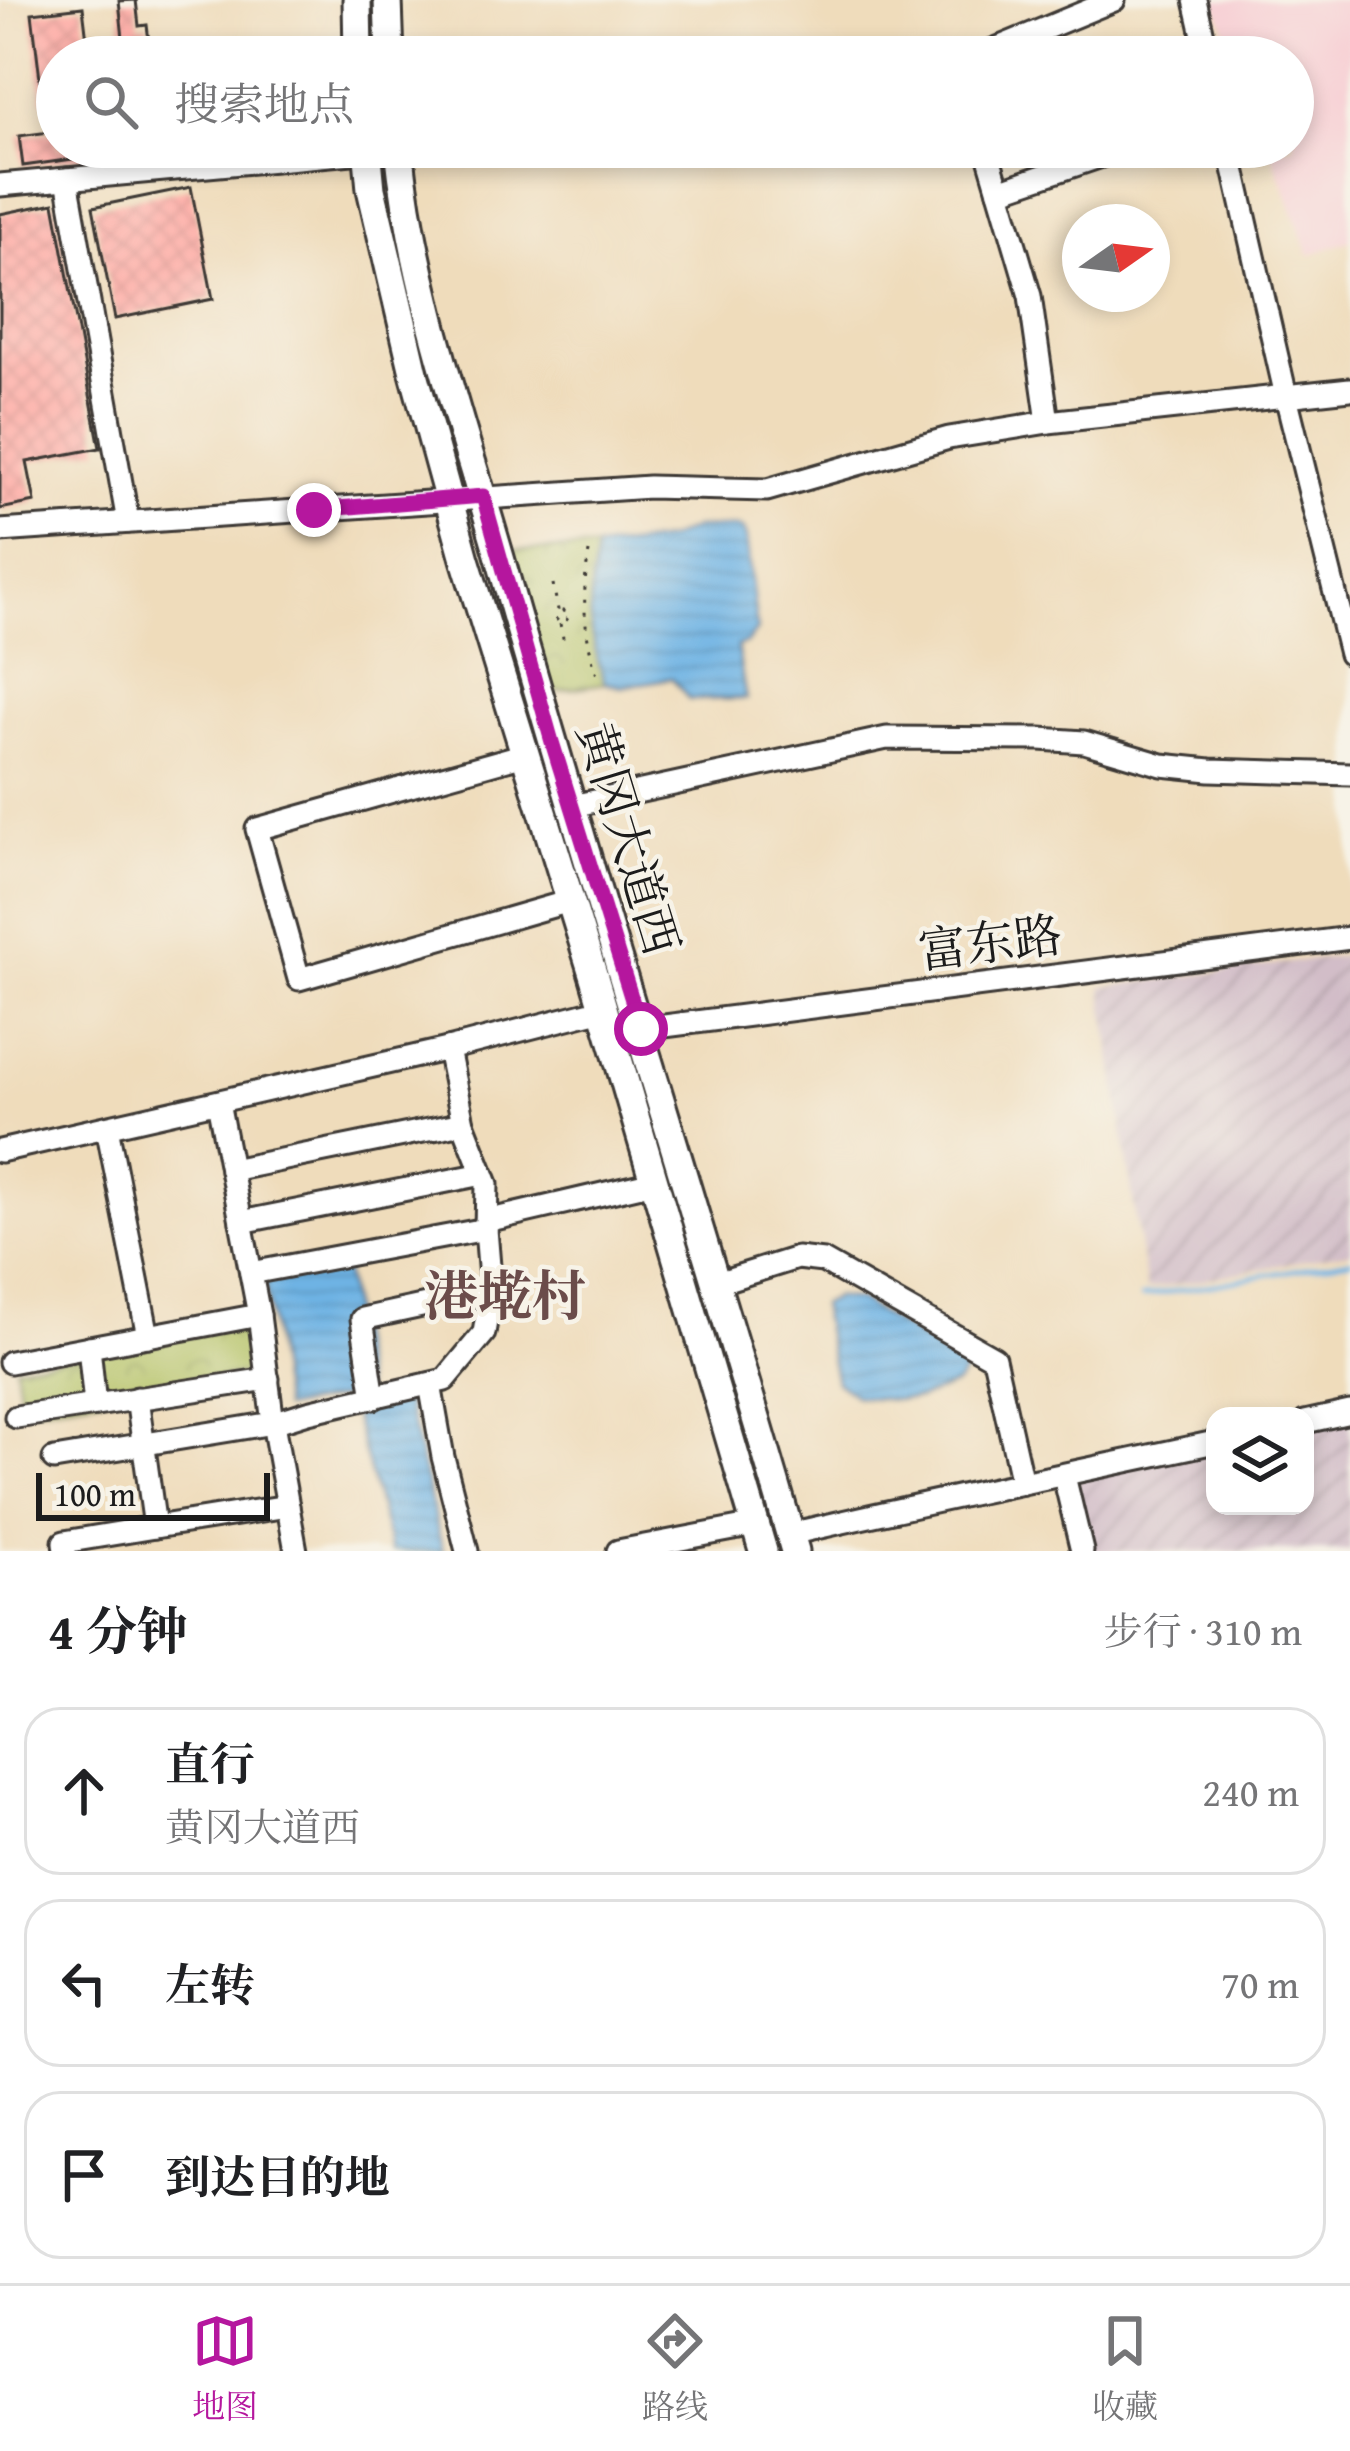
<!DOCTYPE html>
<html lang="zh">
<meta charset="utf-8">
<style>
:root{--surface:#fff;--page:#f2f2f2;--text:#202124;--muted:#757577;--line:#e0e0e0;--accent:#b5179e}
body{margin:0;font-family:"Gentium Book Plus","Noto Serif SC",serif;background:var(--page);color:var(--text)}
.controls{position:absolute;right:36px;bottom:36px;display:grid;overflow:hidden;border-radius:24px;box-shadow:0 6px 18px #0003}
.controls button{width:108px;height:108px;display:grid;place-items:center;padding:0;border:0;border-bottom:3px solid var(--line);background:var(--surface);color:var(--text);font:60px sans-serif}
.compass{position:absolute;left:1062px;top:204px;width:108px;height:108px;border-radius:50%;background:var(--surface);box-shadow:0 6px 18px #0003;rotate:76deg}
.scale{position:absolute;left:36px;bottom:30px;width:234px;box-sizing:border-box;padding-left:12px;border:6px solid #1c1c1c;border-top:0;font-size:33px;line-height:42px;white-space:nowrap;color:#1c1c1c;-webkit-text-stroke:9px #f7f3e8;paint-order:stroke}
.stop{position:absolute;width:36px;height:36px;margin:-27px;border:9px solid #b5179e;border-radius:50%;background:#fff}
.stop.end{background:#b5179e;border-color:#fff;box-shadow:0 3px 12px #0008}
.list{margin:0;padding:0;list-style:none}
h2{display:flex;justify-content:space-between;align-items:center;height:156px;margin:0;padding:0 48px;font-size:51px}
h2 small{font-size:39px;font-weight:400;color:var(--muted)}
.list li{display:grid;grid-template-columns:78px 1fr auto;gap:36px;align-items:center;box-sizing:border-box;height:168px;margin:0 24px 24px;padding:0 24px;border:3px solid var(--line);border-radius:36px}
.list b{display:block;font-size:45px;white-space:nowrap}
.list p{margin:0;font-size:39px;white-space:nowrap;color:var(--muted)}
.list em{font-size:39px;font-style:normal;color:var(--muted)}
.icon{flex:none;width:66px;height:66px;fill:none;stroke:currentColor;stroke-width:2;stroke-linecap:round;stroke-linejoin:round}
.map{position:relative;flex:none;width:1350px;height:1551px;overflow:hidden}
.search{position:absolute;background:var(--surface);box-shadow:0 6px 18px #0003;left:36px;right:36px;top:36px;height:132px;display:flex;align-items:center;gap:30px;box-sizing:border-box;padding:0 42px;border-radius:66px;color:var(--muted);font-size:45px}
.sheet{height:732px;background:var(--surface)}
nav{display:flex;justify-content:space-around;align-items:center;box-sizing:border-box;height:168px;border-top:3px solid var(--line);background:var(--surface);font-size:33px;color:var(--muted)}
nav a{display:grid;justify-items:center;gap:6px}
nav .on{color:var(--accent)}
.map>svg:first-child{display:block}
.built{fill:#f7cfd4}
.industrial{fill:url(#industrial-furrows)}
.park{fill:url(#park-crowns);stroke:#686e40;stroke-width:3}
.water{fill:url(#water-rules);stroke:#456880;stroke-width:3}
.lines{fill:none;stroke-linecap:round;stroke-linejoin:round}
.stream{stroke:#6eb3e4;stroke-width:4.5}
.building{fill:url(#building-cross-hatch)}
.minor-casing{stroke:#3c3934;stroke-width:27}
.major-casing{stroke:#3c3934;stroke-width:33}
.path{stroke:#3c3934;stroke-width:3;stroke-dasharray:3 9;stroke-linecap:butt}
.minor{stroke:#fff;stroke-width:21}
.major{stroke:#fff;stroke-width:27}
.route{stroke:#b5179e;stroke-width:15}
.labels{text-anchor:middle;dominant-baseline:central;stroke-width:9;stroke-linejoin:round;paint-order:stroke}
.street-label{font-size:48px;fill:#1c1c1c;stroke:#f7f3e8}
.quarter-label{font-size:54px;font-weight:bold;fill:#6b4c4a;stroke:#f7f3e8}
</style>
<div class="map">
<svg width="1350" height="1551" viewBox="0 0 1350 1551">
<defs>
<pattern id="industrial-furrows" width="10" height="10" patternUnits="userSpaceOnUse" patternTransform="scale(3)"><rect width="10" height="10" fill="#d2bdc8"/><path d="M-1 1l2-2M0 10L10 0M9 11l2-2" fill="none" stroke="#b4a2ab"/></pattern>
<pattern id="park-crowns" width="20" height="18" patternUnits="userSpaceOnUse" patternTransform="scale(3)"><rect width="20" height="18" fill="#b3c163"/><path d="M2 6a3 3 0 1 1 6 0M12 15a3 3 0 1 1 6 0" fill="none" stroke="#99a555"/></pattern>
<pattern id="water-rules" width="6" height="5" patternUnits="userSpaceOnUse" patternTransform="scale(3)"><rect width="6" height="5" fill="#6eb3e4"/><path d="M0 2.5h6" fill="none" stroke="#5f99c3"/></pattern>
<pattern id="building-cross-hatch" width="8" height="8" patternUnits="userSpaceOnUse" patternTransform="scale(3)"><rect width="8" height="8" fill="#ffa49f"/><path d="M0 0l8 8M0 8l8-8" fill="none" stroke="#da8d88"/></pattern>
</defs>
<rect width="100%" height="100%" fill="#f7f3e8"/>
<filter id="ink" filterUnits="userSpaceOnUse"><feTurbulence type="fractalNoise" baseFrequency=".00833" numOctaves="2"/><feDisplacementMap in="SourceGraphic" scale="24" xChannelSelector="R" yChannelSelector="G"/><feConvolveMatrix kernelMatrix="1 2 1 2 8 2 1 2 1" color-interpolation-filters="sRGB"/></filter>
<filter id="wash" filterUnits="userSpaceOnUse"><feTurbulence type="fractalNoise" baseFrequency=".004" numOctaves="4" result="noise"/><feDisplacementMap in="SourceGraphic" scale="48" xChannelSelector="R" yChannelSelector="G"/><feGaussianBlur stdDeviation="2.7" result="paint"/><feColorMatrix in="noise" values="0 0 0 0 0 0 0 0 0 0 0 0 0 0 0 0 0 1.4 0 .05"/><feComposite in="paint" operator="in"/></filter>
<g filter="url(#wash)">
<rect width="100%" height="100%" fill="#efdcbb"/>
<!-- built -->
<path class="built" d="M 1214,0 L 1350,0 L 1350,241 L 1309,255 L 1271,151 L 1271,147 L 1293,147 L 1293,57 L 1237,57 Z"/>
<!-- industrial -->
<g class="industrial">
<path d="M 1350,955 L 1350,1252 L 1146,1290 L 1102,987 Z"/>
<path d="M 1350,1412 L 1350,1551 L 1082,1551 L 1064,1476 L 1215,1442 L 1215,1506 L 1305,1506 L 1305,1422 Z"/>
</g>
<!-- park -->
<g class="park">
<path d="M 596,549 C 588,602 587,631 605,683 L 551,692 L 512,558 L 513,550 Z"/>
<path d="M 251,1323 L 258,1372 L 22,1410 L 15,1366 Z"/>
</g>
<!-- water -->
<g class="water">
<path d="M 737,527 L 744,530 L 746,538 L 757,630 L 747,643 L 737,646 L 746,699 L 689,700 L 672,678 L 621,687 L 605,683 C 587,631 588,602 596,549 L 667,540 L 695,528 Z"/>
<path d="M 343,1260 L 365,1393 L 283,1409 L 264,1274 Z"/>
<path d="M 835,1297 L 858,1300 L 967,1368 L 957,1384 L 920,1398 L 893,1400 L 856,1396 L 836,1382 L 820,1305 Z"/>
<path d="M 406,1400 L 443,1551 L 391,1551 L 352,1410 Z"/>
</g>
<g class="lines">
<!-- stream -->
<path class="stream" d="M 1142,1297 L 1350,1260"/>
</g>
<g id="blocks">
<!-- building -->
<g class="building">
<path d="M 136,0 L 139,26 L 147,25 L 150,49 L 142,50 L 143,57 L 125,57 L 119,1 Z"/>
<path d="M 83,7 L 89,57 L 57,57 L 57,101 L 43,103 L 32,13 Z"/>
<path d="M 57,131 L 57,147 L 102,147 L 102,155 L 23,166 L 19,136 Z"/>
<path d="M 191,187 L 213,299 L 115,319 L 93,207 Z"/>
<path d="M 54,203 L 100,448 L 27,462 L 35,502 L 0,509 L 0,214 Z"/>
</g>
</g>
</g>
<g filter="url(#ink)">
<use href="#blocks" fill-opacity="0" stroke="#3c3934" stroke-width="3"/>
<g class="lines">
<defs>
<g id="minor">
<path d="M 1195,0 L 1208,57"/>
<path d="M 976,57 L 1114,0"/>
<path d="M 986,147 L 1030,296 L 1048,422"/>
<path d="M 1229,147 L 1286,396 L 1350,654"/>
<path d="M 67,179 L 128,522"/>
<path d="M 0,185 L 418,147"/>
<path d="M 999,191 L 1128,147"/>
<path d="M 0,531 L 649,487 L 767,490 L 949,438 L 1048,422 L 1350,389"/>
<path d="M 525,754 L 257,829 L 299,979 L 570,901"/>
<path d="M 572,806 L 887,738 L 1040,739 L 1084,742 L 1162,765 L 1210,770 L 1350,774"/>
<path d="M 641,1029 L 1350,938"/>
<path d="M 218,1102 L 259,1315 L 273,1423 L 296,1551"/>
<path d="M 107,1127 L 148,1336"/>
<path d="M 0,1151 L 448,1049 L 603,1009"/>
<path d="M 231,1170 L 463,1123"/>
<path d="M 486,1221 L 654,1182"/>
<path d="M 241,1222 L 483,1174"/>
<path d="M 251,1273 L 486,1229"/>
<path d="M 717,1283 L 797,1258 L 823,1261 L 994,1358 L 1022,1483"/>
<path d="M 89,1347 L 95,1405"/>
<path d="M 10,1362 L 259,1315"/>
<path d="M 430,1384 L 443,1457 L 467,1551"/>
<path d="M 374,1398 L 362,1319 L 491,1291"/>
<path d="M 16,1417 L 268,1379"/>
<path d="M 1305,1422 L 1350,1412"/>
<path d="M 54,1459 L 273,1423 L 308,1412 L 445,1380 L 484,1333 L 491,1291 L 486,1229 L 487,1184 L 463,1123 L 448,1049"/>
<path d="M 1064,1476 L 1082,1551"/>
<path d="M 155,1527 L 288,1506"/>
<path d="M 790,1534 C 931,1501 1073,1473 1215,1442"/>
<path d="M 65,1551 L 64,1542 L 155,1527 L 137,1398"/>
<path d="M 618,1551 L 755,1525"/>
</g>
<g id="major">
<path d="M 357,0 L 358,57"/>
<path d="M 388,0 L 390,57"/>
<path d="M 367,147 L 371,189 L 414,373 L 465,559 L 593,974 L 763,1551"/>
<path d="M 399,147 C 414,298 468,441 508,586 C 599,909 702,1229 795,1551"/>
</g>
</defs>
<!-- minor casing -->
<use href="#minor" class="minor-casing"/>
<!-- major casing -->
<use href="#major" class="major-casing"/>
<!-- path -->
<g class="path">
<path d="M 589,552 C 581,596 584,639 599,681"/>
<path d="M 553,584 L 558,610 L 555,618 L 558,621 L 565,622 L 568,618 L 567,612 L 558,610"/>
<path d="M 560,624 L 565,647"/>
</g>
<!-- minor -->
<use href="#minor" class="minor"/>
<!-- major -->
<use href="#major" class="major"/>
</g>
</g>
<g class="lines" filter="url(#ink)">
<!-- route -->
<path class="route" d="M 314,510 L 483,496 L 552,742 L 641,1029"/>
</g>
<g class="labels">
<!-- street labels -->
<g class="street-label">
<text transform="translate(629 838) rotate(73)">黄冈大道西</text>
<text transform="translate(990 942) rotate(-7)">富东路</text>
</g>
<!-- quarter labels -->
<g class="quarter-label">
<text x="505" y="1295">港墘村</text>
</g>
</g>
</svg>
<div class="controls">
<button><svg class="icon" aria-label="layers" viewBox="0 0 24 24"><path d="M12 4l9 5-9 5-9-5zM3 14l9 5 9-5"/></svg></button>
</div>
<svg class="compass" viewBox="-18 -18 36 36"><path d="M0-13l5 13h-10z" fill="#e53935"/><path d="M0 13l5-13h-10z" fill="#757577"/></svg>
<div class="scale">100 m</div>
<div class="stop" style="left:641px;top:1029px"></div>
<div class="stop end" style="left:314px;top:510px"></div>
<div class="search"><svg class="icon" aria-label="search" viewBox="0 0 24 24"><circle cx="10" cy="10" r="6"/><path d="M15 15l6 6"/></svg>搜索地点</div>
</div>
<section class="sheet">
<h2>4 分钟<small>步行 · 310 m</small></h2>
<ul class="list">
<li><svg class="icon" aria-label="ahead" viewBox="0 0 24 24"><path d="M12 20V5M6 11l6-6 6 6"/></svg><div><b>直行</b><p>黄冈大道西</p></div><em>240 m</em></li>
<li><svg class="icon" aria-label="left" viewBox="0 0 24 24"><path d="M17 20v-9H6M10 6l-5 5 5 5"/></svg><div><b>左转</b></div><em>70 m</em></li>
<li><svg class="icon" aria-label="arrive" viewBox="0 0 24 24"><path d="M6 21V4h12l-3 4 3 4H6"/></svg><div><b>到达目的地</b></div></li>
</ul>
</section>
<nav>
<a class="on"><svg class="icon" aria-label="map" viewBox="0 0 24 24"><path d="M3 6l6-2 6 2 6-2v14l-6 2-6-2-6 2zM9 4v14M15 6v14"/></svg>地图</a>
<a><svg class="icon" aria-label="directions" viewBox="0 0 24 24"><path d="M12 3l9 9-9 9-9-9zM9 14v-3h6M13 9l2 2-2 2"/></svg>路线</a>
<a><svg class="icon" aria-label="saved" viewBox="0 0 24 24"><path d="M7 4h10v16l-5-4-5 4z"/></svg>收藏</a>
</nav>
